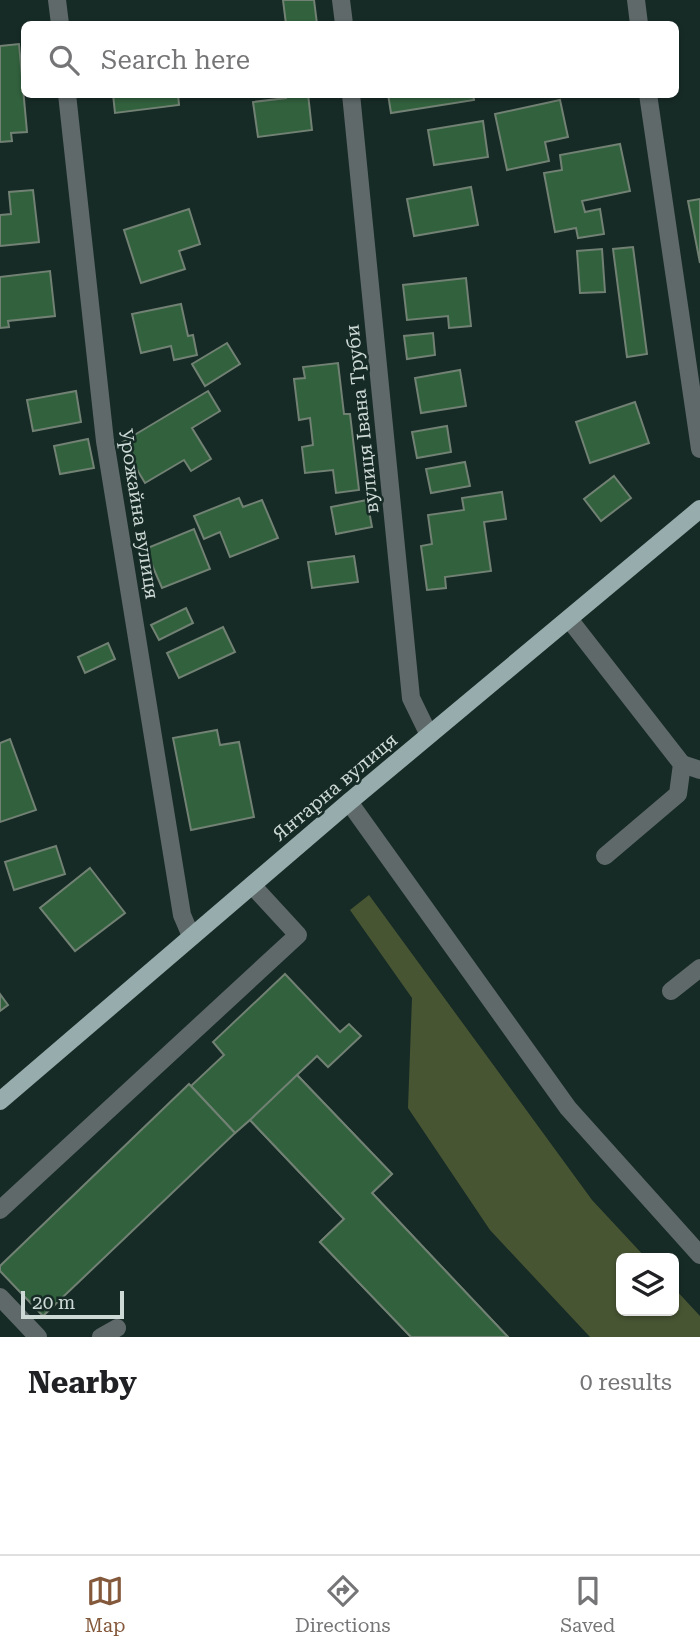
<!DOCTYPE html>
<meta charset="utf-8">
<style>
:root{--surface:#fff;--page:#f6f6f6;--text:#202124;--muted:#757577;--line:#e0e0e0;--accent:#84583b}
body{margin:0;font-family:"Roboto Serif",serif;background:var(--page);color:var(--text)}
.controls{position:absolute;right:21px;bottom:21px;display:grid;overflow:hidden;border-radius:10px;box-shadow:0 2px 5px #0004}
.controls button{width:63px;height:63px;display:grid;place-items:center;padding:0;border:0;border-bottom:2px solid var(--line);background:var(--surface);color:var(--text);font:35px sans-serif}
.scale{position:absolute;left:21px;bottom:18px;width:103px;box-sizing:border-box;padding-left:7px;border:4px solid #cdd9d5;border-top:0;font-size:19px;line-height:24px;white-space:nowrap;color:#cdd9d5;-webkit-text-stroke:5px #172b26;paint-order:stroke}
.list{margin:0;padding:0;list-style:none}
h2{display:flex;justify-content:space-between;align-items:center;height:91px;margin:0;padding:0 28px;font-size:30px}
h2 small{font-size:23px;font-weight:400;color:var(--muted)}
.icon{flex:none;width:38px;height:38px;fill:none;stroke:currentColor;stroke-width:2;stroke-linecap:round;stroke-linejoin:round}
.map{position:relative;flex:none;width:700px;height:1337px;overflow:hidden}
.search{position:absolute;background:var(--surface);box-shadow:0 2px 5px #0004;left:21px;right:21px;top:21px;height:77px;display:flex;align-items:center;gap:18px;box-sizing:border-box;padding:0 24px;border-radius:10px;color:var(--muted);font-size:26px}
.sheet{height:217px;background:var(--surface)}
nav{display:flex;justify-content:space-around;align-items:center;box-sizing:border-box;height:98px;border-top:2px solid var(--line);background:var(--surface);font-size:19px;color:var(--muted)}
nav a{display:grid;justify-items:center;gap:4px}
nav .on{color:var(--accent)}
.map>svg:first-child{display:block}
.green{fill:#485533}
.building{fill:#32613e;stroke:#718173;stroke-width:2}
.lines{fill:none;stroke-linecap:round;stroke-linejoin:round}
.minor{stroke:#5f696a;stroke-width:18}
.major{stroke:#97acad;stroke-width:18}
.labels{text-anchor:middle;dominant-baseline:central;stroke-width:5;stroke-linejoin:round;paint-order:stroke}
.street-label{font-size:19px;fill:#cdd9d5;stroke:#172b26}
</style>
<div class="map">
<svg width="700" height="1337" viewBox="0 0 700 1337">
<rect width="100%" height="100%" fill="#172b26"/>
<!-- green -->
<path class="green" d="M 369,895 L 592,1200 L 646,1258 L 621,1258 L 621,1311 L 674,1311 L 674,1288 L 700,1316 L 700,1337 L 590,1337 L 490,1230 L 408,1108 L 412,998 L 350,910 Z"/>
<!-- building -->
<g class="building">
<path d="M 283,0 L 314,0 L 317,24 L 286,24 Z"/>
<path d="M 19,44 L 27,132 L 11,133 L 12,141 L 0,142 L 0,46 Z"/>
<path d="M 113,94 L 178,94 L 179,105 L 115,113 Z"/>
<path d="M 286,94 L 308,94 L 312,130 L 258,137 L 253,102 L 286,98 Z"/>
<path d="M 388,94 L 473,94 L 474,100 L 391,113 Z"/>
<path d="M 560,100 L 568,137 L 545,142 L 549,161 L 507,170 L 495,114 Z"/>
<path d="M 483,121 L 488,157 L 434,165 L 428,130 Z"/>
<path d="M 620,144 L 630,191 L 582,201 L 585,212 L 600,209 L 604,234 L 578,238 L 576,228 L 555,232 L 544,173 L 562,170 L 560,155 Z"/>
<path d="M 471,187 L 478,225 L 414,236 L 407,199 Z"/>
<path d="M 33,190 L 39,242 L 0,246 L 0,215 L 11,214 L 9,192 Z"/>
<path d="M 700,199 L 700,263 L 688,201 Z"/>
<path d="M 189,209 L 200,244 L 179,251 L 185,269 L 141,283 L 124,230 Z"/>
<path d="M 633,247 L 647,354 L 627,357 L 613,249 Z"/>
<path d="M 602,249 L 605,292 L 580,293 L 577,251 Z"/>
<path d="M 50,271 L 55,316 L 8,321 L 9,327 L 0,328 L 0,277 Z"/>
<path d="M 466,278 L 471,326 L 449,328 L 448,316 L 407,320 L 403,285 Z"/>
<path d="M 181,304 L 188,336 L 193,335 L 197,355 L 174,360 L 171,346 L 141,353 L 132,314 Z"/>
<path d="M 433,333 L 435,355 L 407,359 L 404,336 Z"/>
<path d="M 227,343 L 240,364 L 205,386 L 192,364 Z"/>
<path d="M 338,363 L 344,414 L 350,414 L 359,490 L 336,493 L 333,470 L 305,473 L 302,447 L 313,445 L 310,418 L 299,420 L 294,379 L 305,378 L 303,367 Z"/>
<path d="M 460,370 L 466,406 L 421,413 L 415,378 Z"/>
<path d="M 76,391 L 81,422 L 33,431 L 27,400 Z"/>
<path d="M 208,391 L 220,411 L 192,428 L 211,459 L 191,471 L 184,460 L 145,483 L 121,443 Z"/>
<path d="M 635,402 L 649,443 L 590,463 L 576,422 Z"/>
<path d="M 447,426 L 451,452 L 417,458 L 412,432 Z"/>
<path d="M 88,439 L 94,468 L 60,474 L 54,446 Z"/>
<path d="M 465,462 L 470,486 L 431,493 L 426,469 Z"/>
<path d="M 614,476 L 631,498 L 601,521 L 584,499 Z"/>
<path d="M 502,492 L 506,519 L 484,522 L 491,571 L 445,577 L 446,588 L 427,590 L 421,546 L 432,544 L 428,515 L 464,510 L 462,498 Z"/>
<path d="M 239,498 L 243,507 L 262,500 L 278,538 L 230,557 L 220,532 L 204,539 L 194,516 Z"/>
<path d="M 367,500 L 372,527 L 336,534 L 331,507 Z"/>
<path d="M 194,529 L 210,569 L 162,588 L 145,549 Z"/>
<path d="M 354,556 L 358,582 L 312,588 L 308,562 Z"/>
<path d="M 186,608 L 193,623 L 159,640 L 151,625 Z"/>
<path d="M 223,627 L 235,652 L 179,678 L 167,653 Z"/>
<path d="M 108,643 L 115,659 L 85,673 L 78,657 Z"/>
<path d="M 217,730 L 220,745 L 239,742 L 254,817 L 191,830 L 173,738 Z"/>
<path d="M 10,739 L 36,810 L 0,822 L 0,743 Z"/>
<path d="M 56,846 L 65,874 L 14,890 L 5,862 Z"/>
<path d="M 90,868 L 125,913 L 75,951 L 40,908 Z"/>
<path d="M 285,974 L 340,1032 L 349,1024 L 361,1036 L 328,1067 L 317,1056 L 297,1075 L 392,1174 L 372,1193 L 508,1337 L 411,1337 L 320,1242 L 344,1219 L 250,1120 L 235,1133 L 191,1086 L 224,1055 L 213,1042 Z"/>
<path d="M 0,994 L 8,1005 L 0,1011 Z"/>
<path d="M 297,1075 L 392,1174 L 372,1193 L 508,1337 L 411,1337 L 320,1242 L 344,1219 L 250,1120 Z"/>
<path d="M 189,1084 L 235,1133 L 43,1316 L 0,1271 L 0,1266 Z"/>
</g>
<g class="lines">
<!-- minor -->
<g class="minor">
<path d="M 57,0 L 60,24"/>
<path d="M 341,0 L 344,24"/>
<path d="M 636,0 L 639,24"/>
<path d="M 67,94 L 105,441 L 182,915 L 191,936"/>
<path d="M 351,94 L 411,698 L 429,735"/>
<path d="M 648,94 L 700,449"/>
<path d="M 569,619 L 682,764 L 678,794 L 605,856"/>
<path d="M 682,764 L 700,770"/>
<path d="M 349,802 L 568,1108 L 700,1255"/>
<path d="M 671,991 L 700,968"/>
<path d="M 0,1210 L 298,935 L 252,885"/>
<path d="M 0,1297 L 38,1337"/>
<path d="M 101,1337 L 117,1328"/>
</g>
<!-- major -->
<path class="major" d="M 0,1101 L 349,802 L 700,509"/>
</g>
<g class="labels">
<!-- street labels -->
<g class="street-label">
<text transform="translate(362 419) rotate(-96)">вулиця Івана Труби</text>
<text transform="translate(139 514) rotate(81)">Урожайна вулиця</text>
<text transform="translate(335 787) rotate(-40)">Янтарна вулиця</text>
</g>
</g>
</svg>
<div class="controls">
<button><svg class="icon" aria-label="layers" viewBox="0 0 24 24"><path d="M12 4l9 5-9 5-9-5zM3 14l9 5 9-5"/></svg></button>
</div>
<div class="scale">20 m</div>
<div class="search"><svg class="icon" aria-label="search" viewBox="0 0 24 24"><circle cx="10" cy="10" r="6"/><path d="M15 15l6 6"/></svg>Search here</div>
</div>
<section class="sheet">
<h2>Nearby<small>0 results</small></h2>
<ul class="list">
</ul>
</section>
<nav>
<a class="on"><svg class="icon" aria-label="map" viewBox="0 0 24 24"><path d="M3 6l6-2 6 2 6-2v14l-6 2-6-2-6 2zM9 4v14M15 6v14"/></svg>Map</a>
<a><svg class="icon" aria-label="directions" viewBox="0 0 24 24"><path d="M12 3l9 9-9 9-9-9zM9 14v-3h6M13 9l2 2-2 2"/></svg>Directions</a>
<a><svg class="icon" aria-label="saved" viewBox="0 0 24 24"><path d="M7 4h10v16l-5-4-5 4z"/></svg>Saved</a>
</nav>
